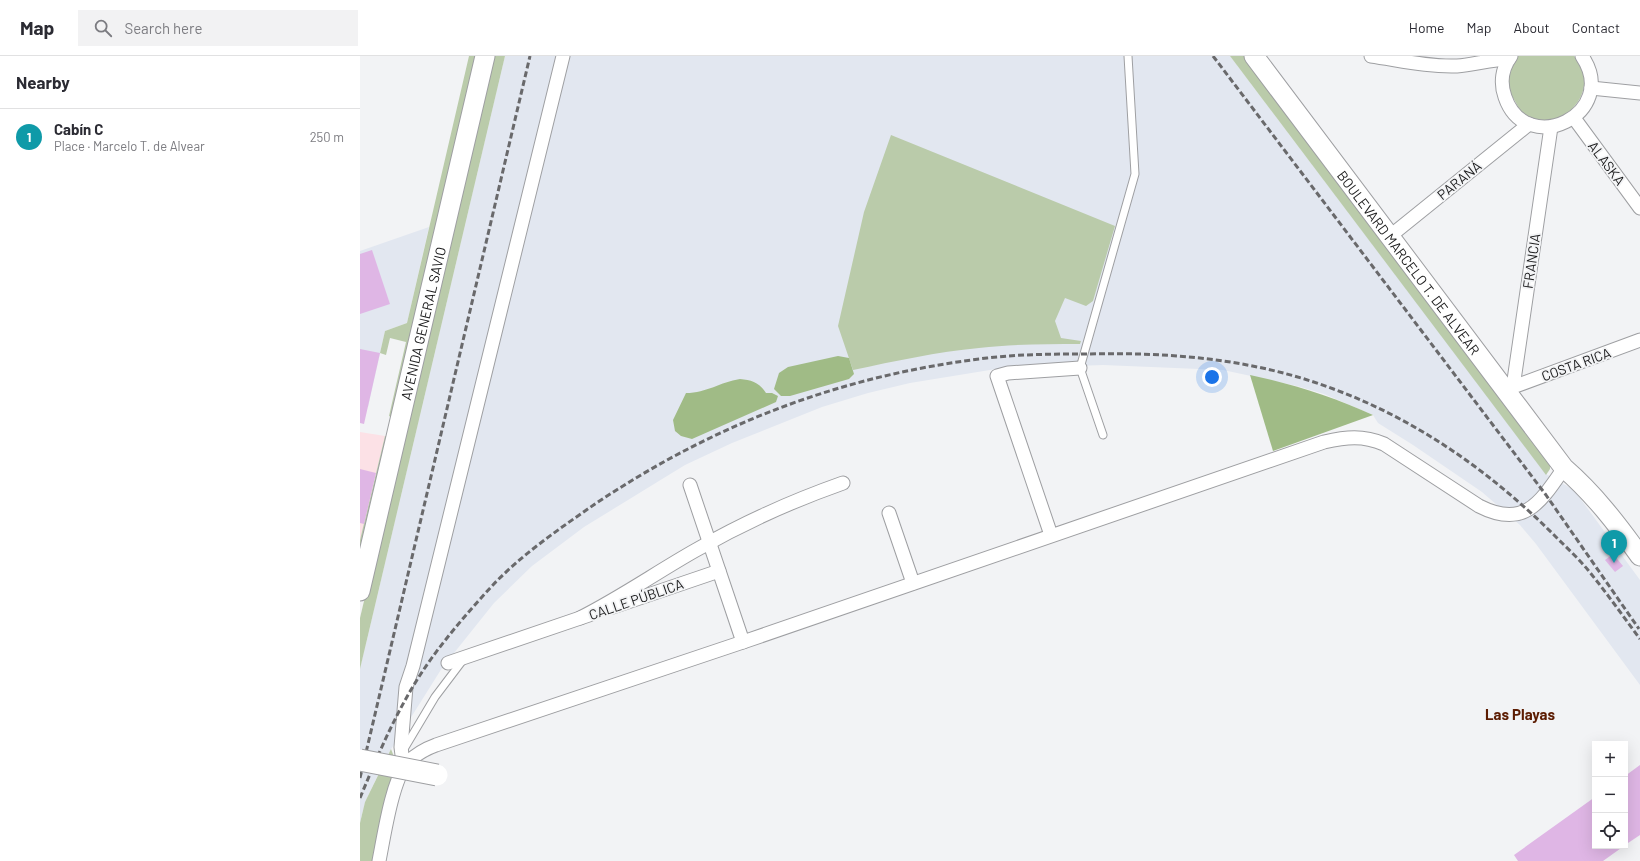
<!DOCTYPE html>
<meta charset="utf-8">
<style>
:root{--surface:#fff;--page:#f2f2f3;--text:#2b2b33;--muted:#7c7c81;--line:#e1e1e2;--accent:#a64018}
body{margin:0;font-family:Barlow,sans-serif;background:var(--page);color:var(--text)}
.controls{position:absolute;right:12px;bottom:12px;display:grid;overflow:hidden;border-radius:0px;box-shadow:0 4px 16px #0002}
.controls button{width:36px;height:36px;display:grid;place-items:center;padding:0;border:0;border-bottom:1px solid var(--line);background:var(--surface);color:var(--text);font:20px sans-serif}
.you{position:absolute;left:852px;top:321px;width:14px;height:14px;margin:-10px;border:3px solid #fff;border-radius:50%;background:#1a73e8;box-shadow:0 0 0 6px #1a73e833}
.badge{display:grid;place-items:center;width:26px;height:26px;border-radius:50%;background:var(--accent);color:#fff;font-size:13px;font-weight:700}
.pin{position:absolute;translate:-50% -33px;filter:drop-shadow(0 1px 2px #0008)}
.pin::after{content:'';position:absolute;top:21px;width:14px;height:12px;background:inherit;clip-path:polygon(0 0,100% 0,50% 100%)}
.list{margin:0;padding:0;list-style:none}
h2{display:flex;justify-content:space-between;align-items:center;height:52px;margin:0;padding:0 16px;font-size:17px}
h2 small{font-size:13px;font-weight:400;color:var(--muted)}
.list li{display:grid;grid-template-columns:26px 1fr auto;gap:12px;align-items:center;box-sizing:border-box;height:56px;padding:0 16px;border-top:1px solid var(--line)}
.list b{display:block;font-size:15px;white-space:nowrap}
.list p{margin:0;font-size:13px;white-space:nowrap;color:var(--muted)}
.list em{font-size:13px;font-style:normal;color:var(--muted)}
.icon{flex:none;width:22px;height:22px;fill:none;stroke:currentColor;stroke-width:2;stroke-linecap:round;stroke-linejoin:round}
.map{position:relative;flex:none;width:1280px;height:805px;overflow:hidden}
header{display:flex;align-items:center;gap:24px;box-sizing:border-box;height:56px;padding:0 20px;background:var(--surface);border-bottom:1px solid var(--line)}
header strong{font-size:19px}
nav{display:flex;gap:22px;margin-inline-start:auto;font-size:14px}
.search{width:280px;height:36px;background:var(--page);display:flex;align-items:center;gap:10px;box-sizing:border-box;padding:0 14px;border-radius:0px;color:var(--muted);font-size:15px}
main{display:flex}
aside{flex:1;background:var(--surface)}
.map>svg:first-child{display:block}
.commercial{fill:#fce1e6}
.built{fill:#e2e7f0}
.green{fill:#bacbaa}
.forest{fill:#a0bb86}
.building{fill:#dfb6e5}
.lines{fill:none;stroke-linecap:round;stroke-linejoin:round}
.lane-casing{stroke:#9e9fa2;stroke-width:9}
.street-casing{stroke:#9e9fa2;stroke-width:15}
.secondary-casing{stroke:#9e9fa2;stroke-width:21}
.lane{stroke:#fff;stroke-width:7}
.street{stroke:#fff;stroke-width:13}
.secondary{stroke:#fff;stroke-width:19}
.rail{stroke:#69696b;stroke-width:3;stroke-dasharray:6 3;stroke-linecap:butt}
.primary-bridge-casing{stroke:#9e9fa2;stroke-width:23;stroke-linecap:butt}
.primary-bridge{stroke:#fff;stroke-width:21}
.labels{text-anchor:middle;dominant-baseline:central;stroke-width:3.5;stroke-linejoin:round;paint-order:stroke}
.street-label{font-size:14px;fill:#1a1a1b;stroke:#f2f3f5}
.neighbourhood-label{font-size:15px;font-weight:bold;fill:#5c1c02;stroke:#f2f3f5}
</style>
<header>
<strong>Map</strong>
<div class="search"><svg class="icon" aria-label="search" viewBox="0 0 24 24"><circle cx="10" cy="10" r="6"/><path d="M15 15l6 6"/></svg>Search here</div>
<nav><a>Home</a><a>Map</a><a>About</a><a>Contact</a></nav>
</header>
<main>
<aside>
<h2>Nearby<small></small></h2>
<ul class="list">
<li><span class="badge" style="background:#0f9aa8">1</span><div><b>Cabín C</b><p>Place · Marcelo T. de Alvear</p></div><em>250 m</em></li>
</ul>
</aside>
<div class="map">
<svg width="1280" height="805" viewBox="0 0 1280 805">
<rect width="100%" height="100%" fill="#f2f3f5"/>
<!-- commercial -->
<path class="commercial" d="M 0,376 L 25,380 L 0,484 Z"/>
<!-- built -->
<g class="built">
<path d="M 145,0 L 870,0 L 1186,418 L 1214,434 L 1280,524 L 1280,629 L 1176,488 L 1160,469 L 1122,436 L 1053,389 L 1018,367 L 1013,359 L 964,338 L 937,330 L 863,314 L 743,309 L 636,313 L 550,327 L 508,337 L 462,351 L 372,387 L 325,409 L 224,471 L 172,510 L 134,547 L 82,612 L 28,698 L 5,746 L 0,767 L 0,613 Z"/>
<path d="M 69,171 L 47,267 L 25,275 L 8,351 L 0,349 L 0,195 Z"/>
</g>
<!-- green -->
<g class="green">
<path d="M 109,0 L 117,0 L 33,362 L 29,360 L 46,286 L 30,282 L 26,299 L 20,297 L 25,275 L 47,267 Z"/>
<path d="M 133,0 L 145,0 L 0,613 L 0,562 Z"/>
<path d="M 870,0 L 886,0 L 1190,409 L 1190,413 L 1186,419 Z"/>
<path d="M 1158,0 L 1214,0 C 1247,35 1194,87 1161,55 C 1158,52 1156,46 1153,42 C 1145,28 1149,12 1158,0 Z"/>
<path d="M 531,79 L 755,170 L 733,245 L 726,250 L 705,242 L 695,265 L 701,282 L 721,285 L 720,288 C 686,288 653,288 619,292 C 577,296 535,305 493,314 L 478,270 L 504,156 Z"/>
<path d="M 25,380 L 28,381 L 0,503 L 0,484 Z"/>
<path d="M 31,693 L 36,706 L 14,805 L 0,805 L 0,767 L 5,746 Z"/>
</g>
<!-- forest -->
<g class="forest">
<path d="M 478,300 L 489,302 L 494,318 L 489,323 L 430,340 L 421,340 L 414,333 L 419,317 L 428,311 Z"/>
<path d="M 890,319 C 933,328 973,341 1013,359 L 913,395 Z"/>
<path d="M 380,323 C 392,324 400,327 406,337 L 412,337 L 418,340 L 416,346 L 332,383 L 321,380 L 315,375 L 313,364 L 326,337 C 347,337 360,326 380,323 Z"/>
</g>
<!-- building -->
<g class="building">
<path d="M 12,194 L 30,248 L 0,258 L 0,198 Z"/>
<path d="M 0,293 L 20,297 L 4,368 L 0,367 Z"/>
<path d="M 0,413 L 16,417 L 4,468 L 0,467 Z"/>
<path d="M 1253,498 L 1263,510 L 1255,516 L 1245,504 Z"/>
<path d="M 1280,709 L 1280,779 L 1265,789 L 1265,720 Z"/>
<path d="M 1235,741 L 1235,790 L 1264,790 L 1243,805 L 1158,805 L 1154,799 Z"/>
</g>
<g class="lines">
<defs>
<g id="lane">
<path d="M 743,379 L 720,312 L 775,118 L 768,0"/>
<path d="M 44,693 L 75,641 L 103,604"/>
</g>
<g id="street">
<path d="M 1011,0 C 1039,4 1068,11 1097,10 C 1114,9 1131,3 1149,3"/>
<path d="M 1151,0 C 1142,12 1140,27 1145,41 C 1166,103 1261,58 1222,0"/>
<path d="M 1231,32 L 1280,37"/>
<path d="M 1214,62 L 1280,152"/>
<path d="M 1029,181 L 1169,68"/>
<path d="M 1153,331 L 1280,284"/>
<path d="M 1147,336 L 1153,331 L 1191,71"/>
<path d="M 330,429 L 383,586"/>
<path d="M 529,457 L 553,527"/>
<path d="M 691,479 L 637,320 L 648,317 L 720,312"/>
<path d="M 253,551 L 359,515"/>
<path d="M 220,562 C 260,542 297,516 336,494 C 383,467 432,445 483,427"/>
<path d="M 88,607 L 229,559"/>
<path d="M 47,708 L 42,699 L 41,691 L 46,631 L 53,610 L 203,0"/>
<path d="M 19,805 C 24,780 32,725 47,707 C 55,699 65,693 76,689 L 383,586 L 964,386 C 986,381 1003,379 1024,388 L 1119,450 C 1164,473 1180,447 1204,412"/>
</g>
<g id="secondary">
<path id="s1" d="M 894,0 L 1204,412 C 1234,438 1257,468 1280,500"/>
<path id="s2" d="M 0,535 L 125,0"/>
</g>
</defs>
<!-- lane casing -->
<use href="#lane" class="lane-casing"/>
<!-- street casing -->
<use href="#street" class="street-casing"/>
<!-- secondary casing -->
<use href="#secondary" class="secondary-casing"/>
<!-- lane -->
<use href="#lane" class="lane"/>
<!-- street -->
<use href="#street" class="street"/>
<!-- secondary -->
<use href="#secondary" class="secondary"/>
<!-- rail -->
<g class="rail">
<path d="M 853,0 L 1186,439 L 1279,573"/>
<path d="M 0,722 L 170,0"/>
<path d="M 0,742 C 20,694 40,646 71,603 C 89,578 110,554 131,531 C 161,499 199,473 235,448 C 356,367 483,319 627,302 C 661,298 695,298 729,298 C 810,296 892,303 968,331 C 1055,362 1131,416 1195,480 C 1206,491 1218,502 1228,514 C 1246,536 1263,560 1280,583"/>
</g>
<defs>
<path id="primary-bridge" d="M 0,704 L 77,719"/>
</defs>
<!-- primary-bridge casing -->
<use href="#primary-bridge" class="primary-bridge-casing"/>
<!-- primary-bridge -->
<use href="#primary-bridge" class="primary-bridge"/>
</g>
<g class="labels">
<!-- street labels -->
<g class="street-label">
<text transform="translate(1247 107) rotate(53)">ALASKA</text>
<text transform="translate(1099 124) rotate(-39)">PARANÁ</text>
<text transform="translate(1171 205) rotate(-82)">FRANCIA</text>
<text stroke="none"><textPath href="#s1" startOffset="258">BOULEVARD MARCELO T. DE ALVEAR</textPath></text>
<text stroke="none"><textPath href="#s2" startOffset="275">AVENIDA GENERAL SAVIO</textPath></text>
<text transform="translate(1216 308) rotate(-20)">COSTA RICA</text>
<text transform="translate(276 543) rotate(-19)">CALLE PÚBLICA</text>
</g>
<!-- neighbourhood labels -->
<g class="neighbourhood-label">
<text x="1160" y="658">Las Playas</text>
</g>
</g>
</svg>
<div class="controls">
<button>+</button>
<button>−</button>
<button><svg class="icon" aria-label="locate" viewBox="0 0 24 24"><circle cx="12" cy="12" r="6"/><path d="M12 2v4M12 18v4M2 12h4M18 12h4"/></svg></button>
</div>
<div class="you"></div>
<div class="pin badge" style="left:1254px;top:507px;background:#0f9aa8">1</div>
</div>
</main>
